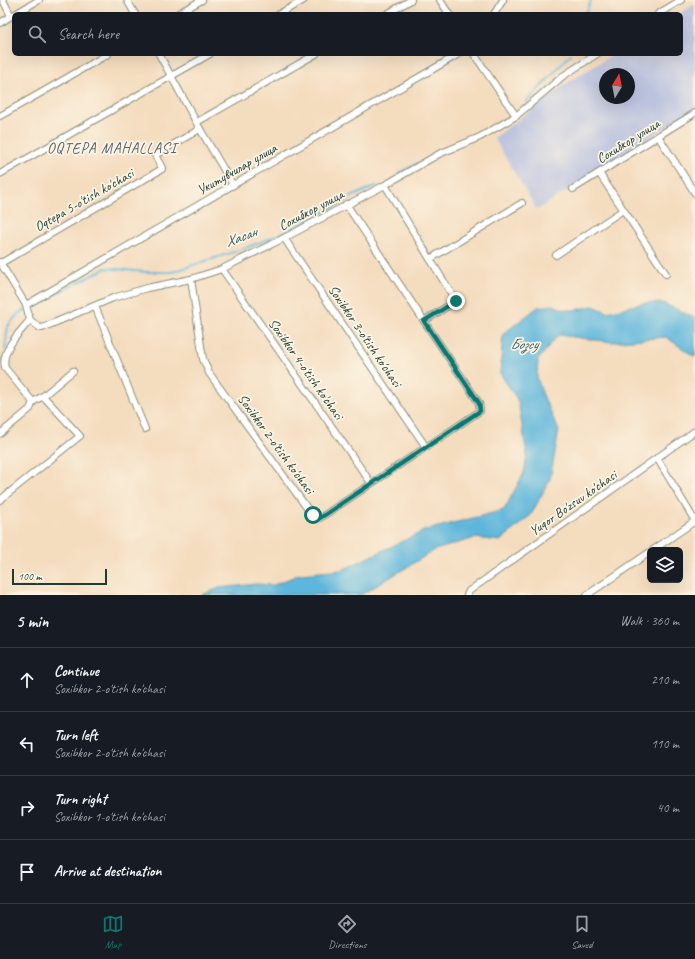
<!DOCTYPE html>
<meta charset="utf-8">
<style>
:root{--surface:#171b24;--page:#242831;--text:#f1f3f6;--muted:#9ea1a6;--line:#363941;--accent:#0f766e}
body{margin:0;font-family:Caveat,sans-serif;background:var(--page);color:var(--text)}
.controls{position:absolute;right:12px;bottom:12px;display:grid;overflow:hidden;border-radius:6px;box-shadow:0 4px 16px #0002}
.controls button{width:36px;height:36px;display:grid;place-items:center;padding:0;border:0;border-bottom:1px solid var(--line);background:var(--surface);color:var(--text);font:20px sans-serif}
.compass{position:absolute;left:599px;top:68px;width:36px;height:36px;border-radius:50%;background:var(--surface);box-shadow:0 4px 16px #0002;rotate:10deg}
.scale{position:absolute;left:12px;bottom:10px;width:95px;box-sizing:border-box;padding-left:4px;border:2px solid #1f3d34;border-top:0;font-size:11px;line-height:14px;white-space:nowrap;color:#1f3d34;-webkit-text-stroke:3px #fcf5e5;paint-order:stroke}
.stop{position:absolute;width:12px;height:12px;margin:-9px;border:3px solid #0f766e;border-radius:50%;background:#fff}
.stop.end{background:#0f766e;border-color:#fff;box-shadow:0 1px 4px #0008}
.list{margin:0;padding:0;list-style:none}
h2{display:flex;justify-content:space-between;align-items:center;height:52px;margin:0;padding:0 16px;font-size:17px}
h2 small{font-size:13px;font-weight:400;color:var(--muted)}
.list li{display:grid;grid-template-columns:26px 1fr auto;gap:12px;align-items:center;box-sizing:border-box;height:64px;padding:0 16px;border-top:1px solid var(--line)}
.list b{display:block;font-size:15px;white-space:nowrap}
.list p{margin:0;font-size:13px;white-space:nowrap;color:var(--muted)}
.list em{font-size:13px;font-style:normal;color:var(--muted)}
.icon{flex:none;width:22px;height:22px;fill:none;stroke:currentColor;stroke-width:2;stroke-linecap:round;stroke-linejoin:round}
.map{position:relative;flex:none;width:695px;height:595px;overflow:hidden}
.search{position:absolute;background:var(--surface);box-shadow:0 4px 16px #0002;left:12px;right:12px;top:12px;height:44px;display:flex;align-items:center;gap:10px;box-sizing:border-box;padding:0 14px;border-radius:6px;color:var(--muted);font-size:15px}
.sheet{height:308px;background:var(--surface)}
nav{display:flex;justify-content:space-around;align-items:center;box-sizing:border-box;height:56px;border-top:1px solid var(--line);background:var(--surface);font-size:11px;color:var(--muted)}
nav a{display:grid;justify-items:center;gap:2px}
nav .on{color:var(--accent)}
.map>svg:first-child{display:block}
.industrial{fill:#bcc3de;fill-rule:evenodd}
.water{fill:#5db6db;stroke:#3e7a88}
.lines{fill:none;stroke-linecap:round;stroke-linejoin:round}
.stream{stroke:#5db6db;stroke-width:2}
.minor-casing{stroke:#8a8c79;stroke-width:8}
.minor{stroke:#fff;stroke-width:6}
.route{stroke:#0f766e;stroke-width:5}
.labels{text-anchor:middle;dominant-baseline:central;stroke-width:3.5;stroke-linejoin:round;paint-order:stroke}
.street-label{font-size:14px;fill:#1f3d34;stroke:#fcf5e5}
.neighbourhood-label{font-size:15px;letter-spacing:1px;fill:#59636d;stroke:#fcf5e5}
.water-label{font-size:15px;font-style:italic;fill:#2e5b5e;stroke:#fcf5e5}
</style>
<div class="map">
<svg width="695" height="595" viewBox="0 0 695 595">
<rect width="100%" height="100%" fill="#fcf5e5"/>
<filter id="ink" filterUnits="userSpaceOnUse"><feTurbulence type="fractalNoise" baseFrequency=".025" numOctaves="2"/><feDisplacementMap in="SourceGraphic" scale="8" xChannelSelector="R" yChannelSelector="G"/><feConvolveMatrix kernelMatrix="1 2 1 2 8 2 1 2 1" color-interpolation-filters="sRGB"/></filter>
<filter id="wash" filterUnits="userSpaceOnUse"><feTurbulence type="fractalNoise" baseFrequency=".012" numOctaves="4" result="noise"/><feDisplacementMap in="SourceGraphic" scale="16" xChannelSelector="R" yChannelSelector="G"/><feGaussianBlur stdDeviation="0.9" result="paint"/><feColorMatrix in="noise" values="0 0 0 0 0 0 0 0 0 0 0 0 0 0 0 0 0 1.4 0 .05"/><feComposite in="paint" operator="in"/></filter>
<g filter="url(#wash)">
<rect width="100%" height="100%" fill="#f4dcbe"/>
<!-- industrial -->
<path class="industrial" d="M 695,4 L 695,108 L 537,210 L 494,138 L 564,85 L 614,54 L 681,54 L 681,14 L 679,14 ZM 605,74 L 629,74 L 629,98 L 605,98 Z"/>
<!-- water -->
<path class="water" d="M 643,303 L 663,303 L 695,318 L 695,357 L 666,337 L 611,342 L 558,335 L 538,360 L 537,378 L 543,395 L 559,431 L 550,479 L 531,515 L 500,541 L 475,538 L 435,550 L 361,595 L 202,595 L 219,588 L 256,584 L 274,585 L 300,574 L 342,570 L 426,530 L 504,510 L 524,473 L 527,455 L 518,401 L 500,373 L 503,334 L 538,307 L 553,305 L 565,310 L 576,310 L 593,306 L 608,312 Z"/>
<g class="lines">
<!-- stream -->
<g class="stream">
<path d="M 586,14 L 591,0"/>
<path d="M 526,103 L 571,54"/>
<path d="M 492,127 L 510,116"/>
<path d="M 467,139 L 481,133"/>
<path d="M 399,173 L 418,163"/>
<path d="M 5,350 L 8,326 L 19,313 L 106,268 L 146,272 L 172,272 L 246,248 L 295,228 L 353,196 L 376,186"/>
<path d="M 0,363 L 2,358"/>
</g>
</g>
</g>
<g filter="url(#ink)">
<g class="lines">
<defs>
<g id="minor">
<path d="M 3,0 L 11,16"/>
<path d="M 127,0 L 135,14"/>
<path d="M 440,0 L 449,14"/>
<path d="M 15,14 L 39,0"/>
<path d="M 177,14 L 202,0"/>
<path d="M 279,14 L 304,0"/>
<path d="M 387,14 L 411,0"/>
<path d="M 494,14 L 503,0"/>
<path d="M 658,14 L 681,0"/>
<path d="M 0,23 L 13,15"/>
<path d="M 159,54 L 200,129 L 233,185"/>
<path d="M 474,54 L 516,116"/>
<path d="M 0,116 L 46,90 L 108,54"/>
<path d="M 197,122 L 316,54"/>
<path d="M 658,136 L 695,193"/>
<path d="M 599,173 L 666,274"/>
<path d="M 0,174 L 210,54"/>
<path d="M 385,185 L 430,259 L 456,301 L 424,321"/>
<path d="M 573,189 L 695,113"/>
<path d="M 284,238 L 426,447"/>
<path d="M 556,255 L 623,210"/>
<path d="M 430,259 L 522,203"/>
<path d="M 0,262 L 26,305 L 30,320 L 40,328 L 42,328 L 113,298 L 147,288 L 191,279 L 222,269 L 284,238 L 385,185 L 439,154 L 480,137 L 499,126 L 516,116 L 563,76 L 597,54"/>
<path d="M 1,263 L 162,169 L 162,168 L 155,155 L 200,129"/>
<path d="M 222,269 L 371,483"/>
<path d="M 191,279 L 203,359 L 209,373 L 315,519 L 320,518 L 480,411 L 479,403 L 424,321 L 346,204"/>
<path d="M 26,305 L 459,54"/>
<path d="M 95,306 L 145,429"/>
<path d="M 30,320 C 20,332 0,351 5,368 L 33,402"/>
<path d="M 0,434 L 30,409 L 33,402 L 43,396 L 73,371"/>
<path d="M 657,458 L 695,521"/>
<path d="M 0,500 L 80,436 L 43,396"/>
<path d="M 653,550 L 695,521"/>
<path d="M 467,595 L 469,591 L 695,431"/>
<path d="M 587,595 L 650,552"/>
</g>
</defs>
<!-- minor casing -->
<use href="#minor" class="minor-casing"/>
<!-- minor -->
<use href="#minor" class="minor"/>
</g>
</g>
<g class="lines" filter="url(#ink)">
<!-- route -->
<path class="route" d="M 313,515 L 315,519 L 320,518 L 480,411 L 479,403 L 424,321 L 456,301"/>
</g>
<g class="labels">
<!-- street labels -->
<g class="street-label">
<text transform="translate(628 141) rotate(-32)">Сохибкор улица</text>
<text transform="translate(237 169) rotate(-30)">Укитувчилар улица</text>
<text transform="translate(84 200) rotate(-30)">Oqtepa 5-o'tish ko'chasi</text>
<text transform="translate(311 210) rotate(-28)">Сохибкор улица</text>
<text transform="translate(365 336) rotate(56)">Soxibkor 3-o'tish ko'chasi</text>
<text transform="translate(306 369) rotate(55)">Soxibkor 4-o'tish ko'chasi</text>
<text transform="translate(276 444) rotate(54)">Soxibkor 2-o'tish ko'chasi</text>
<text transform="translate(573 503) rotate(-35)">Yuqor Bo'zsuv ko'chasi</text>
</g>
<!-- neighbourhood labels -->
<g class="neighbourhood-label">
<text x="112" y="148">OQTEPA MAHALLASI</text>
</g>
<!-- water labels -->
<g class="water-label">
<text transform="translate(241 237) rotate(-20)">Хасан</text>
<text x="524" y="344">Бозсу</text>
</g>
</g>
</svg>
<div class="controls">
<button><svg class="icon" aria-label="layers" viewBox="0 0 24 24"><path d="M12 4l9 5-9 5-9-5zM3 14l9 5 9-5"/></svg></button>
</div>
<svg class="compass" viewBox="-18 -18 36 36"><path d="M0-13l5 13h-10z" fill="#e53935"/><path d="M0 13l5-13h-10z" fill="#9ea1a6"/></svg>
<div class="scale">100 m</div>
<div class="stop" style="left:313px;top:515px"></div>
<div class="stop end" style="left:456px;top:301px"></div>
<div class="search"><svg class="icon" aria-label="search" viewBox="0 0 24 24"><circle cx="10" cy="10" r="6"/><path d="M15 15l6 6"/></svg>Search here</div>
</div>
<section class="sheet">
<h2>5 min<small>Walk · 360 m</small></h2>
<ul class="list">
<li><svg class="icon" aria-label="ahead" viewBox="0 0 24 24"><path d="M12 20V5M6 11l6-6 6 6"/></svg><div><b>Continue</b><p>Soxibkor 2-o'tish ko'chasi</p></div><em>210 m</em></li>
<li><svg class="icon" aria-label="left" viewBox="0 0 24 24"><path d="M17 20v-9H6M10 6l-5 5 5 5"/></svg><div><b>Turn left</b><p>Soxibkor 2-o'tish ko'chasi</p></div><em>110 m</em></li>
<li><svg class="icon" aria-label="right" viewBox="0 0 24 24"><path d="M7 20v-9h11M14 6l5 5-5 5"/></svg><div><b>Turn right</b><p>Soxibkor 1-o'tish ko'chasi</p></div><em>40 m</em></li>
<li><svg class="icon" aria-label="arrive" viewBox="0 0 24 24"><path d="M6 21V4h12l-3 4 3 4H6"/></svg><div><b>Arrive at destination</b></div></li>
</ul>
</section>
<nav>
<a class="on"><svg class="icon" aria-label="map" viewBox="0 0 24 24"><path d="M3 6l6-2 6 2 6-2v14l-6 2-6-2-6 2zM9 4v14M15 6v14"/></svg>Map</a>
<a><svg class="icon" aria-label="directions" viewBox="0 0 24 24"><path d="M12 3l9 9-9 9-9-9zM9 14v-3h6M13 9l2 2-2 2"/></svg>Directions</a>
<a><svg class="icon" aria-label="saved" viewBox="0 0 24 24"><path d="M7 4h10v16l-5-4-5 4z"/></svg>Saved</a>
</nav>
